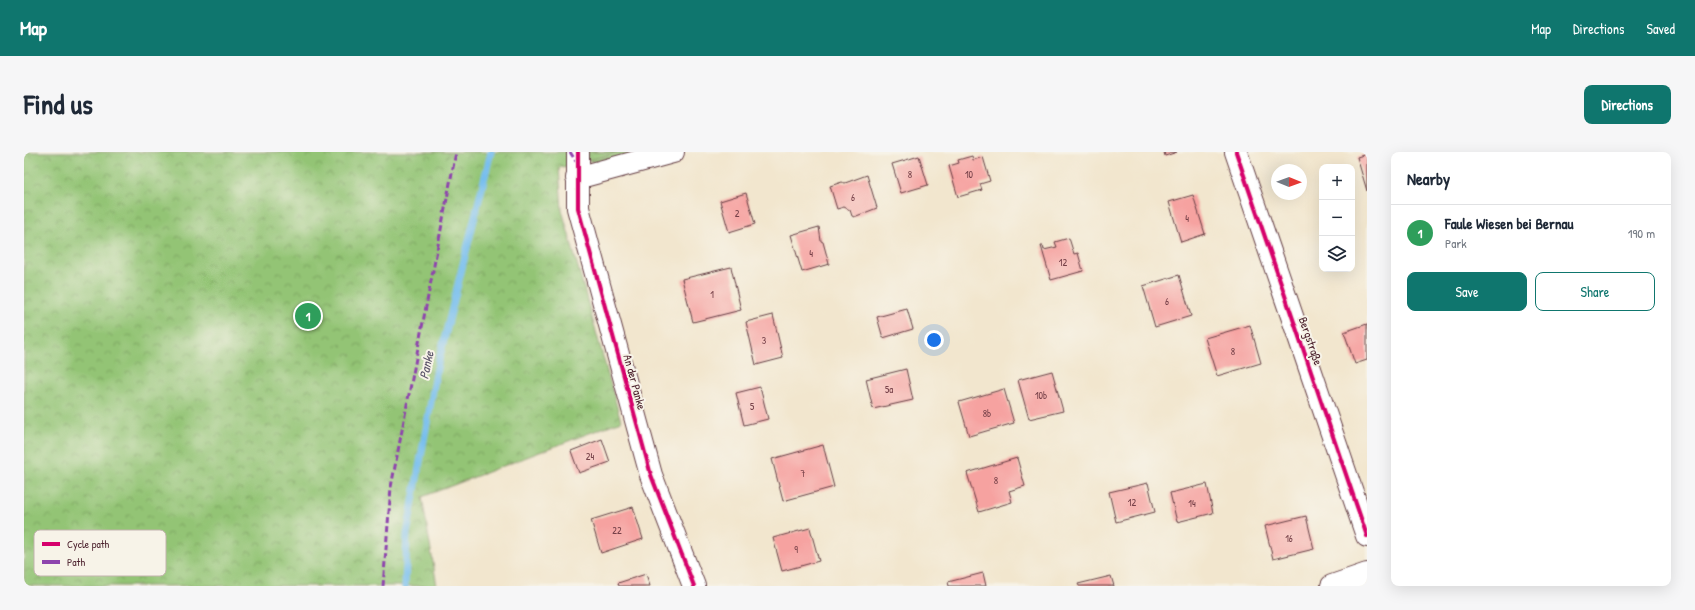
<!DOCTYPE html>
<meta charset="utf-8">
<style>
:root{--surface:#fff;--page:#f6f6f7;--text:#1f2937;--muted:#747a83;--line:#e0e1e3;--accent:#0f766e}
body{margin:0;font-family:"Patrick Hand",sans-serif;background:var(--page);color:var(--text)}
.controls{position:absolute;right:12px;top:12px;display:grid;overflow:hidden;border-radius:8px;box-shadow:0 4px 16px #0002}
.controls button{width:36px;height:36px;display:grid;place-items:center;padding:0;border:0;border-bottom:1px solid var(--line);background:var(--surface);color:var(--text);font:20px sans-serif}
.compass{position:absolute;left:1247px;top:12px;width:36px;height:36px;border-radius:50%;background:var(--surface);box-shadow:0 4px 16px #0002;rotate:91deg}
.you{position:absolute;left:910px;top:188px;width:14px;height:14px;margin:-10px;border:3px solid #fff;border-radius:50%;background:#1a73e8;box-shadow:0 0 0 6px #1a73e833}
.badge{display:grid;place-items:center;width:26px;height:26px;border-radius:50%;background:var(--accent);color:#fff;font-size:13px;font-weight:700}
.pin{position:absolute;translate:-50% -50%;border:2px solid #fff;box-shadow:0 1px 4px #0006}
.list{margin:0;padding:0;list-style:none}
h2{display:flex;justify-content:space-between;align-items:center;height:52px;margin:0;padding:0 16px;font-size:17px}
h2 small{font-size:13px;font-weight:400;color:var(--muted)}
.list li{display:grid;grid-template-columns:26px 1fr auto;gap:12px;align-items:center;box-sizing:border-box;height:56px;padding:0 16px;border-top:1px solid var(--line)}
.list b{display:block;font-size:15px;white-space:nowrap}
.list p{margin:0;font-size:13px;white-space:nowrap;color:var(--muted)}
.list em{font-size:13px;font-style:normal;color:var(--muted)}
.actions{display:flex;gap:8px;padding:12px 16px}
.actions a{flex:1;padding:9px 0;border:1px solid var(--accent);border-radius:8px;text-align:center;font-size:14px;color:var(--accent)}
.actions .main{background:var(--accent);color:#fff}
.icon{flex:none;width:22px;height:22px;fill:none;stroke:currentColor;stroke-width:2;stroke-linecap:round;stroke-linejoin:round}
.map{position:relative;flex:none;width:1343px;height:434px;overflow:hidden;border-radius:8px}
header{display:flex;align-items:center;gap:24px;box-sizing:border-box;height:56px;padding:0 20px;background:var(--accent);color:#fff}
header strong{font-size:19px}
nav{display:flex;gap:22px;margin-inline-start:auto;font-size:14px}
.intro{display:flex;align-items:center;justify-content:space-between;box-sizing:border-box;height:96px;padding:0 24px}
h1{margin:0;font-size:28px}
.button{padding:10px 18px;border-radius:8px;background:var(--accent);color:#fff;font-size:14px;font-weight:700}
main{display:flex;gap:24px;padding:0 24px}
aside{flex:1;background:var(--surface);border-radius:8px;box-shadow:0 4px 16px #0002}
.map>svg:first-child{display:block}
.grass{fill:url(#grass-tufts);stroke:#6e7250}
.park{fill:url(#park-crowns);stroke:#6e7250}
.lines{fill:none;stroke-linecap:round;stroke-linejoin:round}
.stream{stroke:#76beee;stroke-width:7}
.building{fill:#f6a2a0}
.minor-casing{stroke:#633d43;stroke-width:24}
.minor{stroke:#fff;stroke-width:22}
.quiet{stroke:#8e44ad;stroke-width:3;stroke-dasharray:6 3;stroke-linecap:butt}
.cycleway-casing{stroke:#f7f3e8;stroke-width:6}
.cycleway{stroke:#d6006c;stroke-width:4}
.labels{text-anchor:middle;dominant-baseline:central;stroke-width:4;stroke-linejoin:round;paint-order:stroke}
.number-label{font-size:10px;fill:#754048}
.street-label{font-size:12px;fill:#4a1f2b;stroke:#f7f3e8}
.water-label{font-size:13px;font-style:italic;fill:#574f66;stroke:#f7f3e8}
.key{fill:#f7f3e8;stroke:#c3b3af;stroke-width:1}
.key-label{font-size:11px;fill:#4a1f2b}
</style>
<header>
<strong>Map</strong>
<nav><a>Map</a><a>Directions</a><a>Saved</a></nav>
</header>
<div class="intro"><h1>Find us</h1><a class="button">Directions</a></div>
<main>
<div class="map">
<svg width="1343" height="434" viewBox="0 0 1343 434">
<defs>
<pattern id="grass-tufts" width="24" height="20" patternUnits="userSpaceOnUse"><rect width="24" height="20" fill="#93c474"/><path d="M3 7l-1-3M5 7V3M7 7l1-3M15 17l-1-3M17 17v-4M19 17l1-3" fill="none" stroke="#7a9f5f"/></pattern>
<pattern id="park-crowns" width="20" height="18" patternUnits="userSpaceOnUse"><rect width="20" height="18" fill="#93c474"/><path d="M2 6a3 3 0 1 1 6 0M12 15a3 3 0 1 1 6 0" fill="none" stroke="#7a9f5f"/></pattern>
</defs>
<rect width="100%" height="100%" fill="#f7f3e8"/>
<filter id="ink" filterUnits="userSpaceOnUse"><feTurbulence type="fractalNoise" baseFrequency=".025" numOctaves="2"/><feDisplacementMap in="SourceGraphic" scale="8" xChannelSelector="R" yChannelSelector="G"/><feConvolveMatrix kernelMatrix="1 2 1 2 8 2 1 2 1" color-interpolation-filters="sRGB"/></filter>
<filter id="wash" filterUnits="userSpaceOnUse"><feTurbulence type="fractalNoise" baseFrequency=".012" numOctaves="4" result="noise"/><feDisplacementMap in="SourceGraphic" scale="16" xChannelSelector="R" yChannelSelector="G"/><feGaussianBlur stdDeviation="0.9" result="paint"/><feColorMatrix in="noise" values="0 0 0 0 0 0 0 0 0 0 0 0 0 0 0 0 0 1.4 0 .05"/><feComposite in="paint" operator="in"/></filter>
<g filter="url(#wash)">
<rect width="100%" height="100%" fill="#f2e6ce"/>
<!-- grass -->
<path class="grass" d="M 563,0 L 616,0 L 571,10 L 565,9 Z"/>
<!-- park -->
<path class="park" d="M 0,0 L 595,0 L 535,16 L 538,58 L 597,269 L 398,345 L 413,434 L 0,434 Z"/>
<g class="lines">
<!-- stream -->
<path class="stream" d="M 381,434 L 383,382 L 413,216 L 467,0"/>
</g>
<g id="blocks">
<!-- building -->
<g class="building">
<path d="M 1140,0 L 1153,0 L 1141,4 Z"/>
<path d="M 1343,2 L 1343,39 L 1333,5 Z"/>
<path d="M 895,4 L 904,33 L 877,41 L 868,12 Z"/>
<path d="M 948,4 L 949,8 L 959,5 L 966,29 L 956,32 L 958,38 L 934,45 L 925,14 L 935,11 L 934,8 Z"/>
<path d="M 843,23 L 853,56 L 830,65 L 828,64 L 826,58 L 820,55 L 813,57 L 806,34 L 818,30 L 821,31 Z"/>
<path d="M 722,41 L 731,72 L 705,80 L 696,49 Z"/>
<path d="M 1169,43 L 1181,82 L 1157,90 L 1145,50 Z"/>
<path d="M 795,75 L 797,89 L 799,90 L 805,112 L 778,120 L 767,83 Z"/>
<path d="M 1045,86 L 1050,102 L 1054,101 L 1059,119 L 1027,128 L 1017,94 L 1019,94 L 1020,98 L 1033,95 L 1031,90 Z"/>
<path d="M 707,115 L 717,158 L 669,170 L 658,127 Z"/>
<path d="M 1155,123 L 1167,164 L 1131,175 L 1119,134 Z"/>
<path d="M 883,157 L 889,177 L 859,186 L 853,165 Z"/>
<path d="M 749,163 L 759,206 L 732,213 L 722,170 Z"/>
<path d="M 1343,172 L 1343,208 L 1331,212 L 1320,180 Z"/>
<path d="M 1226,173 L 1237,211 L 1193,224 L 1181,186 Z"/>
<path d="M 882,217 L 889,248 L 849,257 L 842,227 Z"/>
<path d="M 1028,219 L 1039,259 L 1005,267 L 994,228 Z"/>
<path d="M 736,235 L 744,267 L 720,273 L 712,241 Z"/>
<path d="M 980,237 L 990,271 L 945,284 L 935,250 Z"/>
<path d="M 578,287 L 586,310 L 555,321 L 547,299 Z"/>
<path d="M 799,293 L 810,335 L 759,349 L 748,307 Z"/>
<path d="M 993,306 L 1001,334 L 985,339 L 988,350 L 955,360 L 943,321 Z"/>
<path d="M 1124,331 L 1131,360 L 1092,370 L 1085,340 Z"/>
<path d="M 1183,332 L 1189,361 L 1153,370 L 1146,341 Z"/>
<path d="M 609,355 L 619,387 L 577,401 L 567,368 Z"/>
<path d="M 1282,364 L 1290,397 L 1249,407 L 1241,374 Z"/>
<path d="M 786,376 L 795,409 L 758,419 L 749,386 Z"/>
<path d="M 959,421 L 962,434 L 925,434 L 924,430 Z"/>
<path d="M 622,422 L 626,434 L 595,434 L 594,431 Z"/>
<path d="M 1087,424 L 1090,434 L 1055,434 L 1054,432 Z"/>
</g>
</g>
</g>
<g filter="url(#ink)">
<use href="#blocks" fill-opacity="0" stroke="#633d43" stroke-width="1"/>
<g class="lines">
<defs>
<g id="minor">
<path d="M 554,0 L 554,56 L 627,323 L 670,434"/>
<path d="M 1212,0 L 1343,384"/>
<path d="M 553,26 L 649,0"/>
<path d="M 1308,434 L 1343,422"/>
</g>
</defs>
<!-- minor casing -->
<use href="#minor" class="minor-casing"/>
<!-- minor -->
<use href="#minor" class="minor"/>
<!-- quiet -->
<g class="quiet">
<path d="M 546,0 L 553,11"/>
<path d="M 359,434 L 367,335 L 432,0"/>
</g>
<defs>
<g id="cycleway">
<path d="M 554,0 L 554,56 L 627,323 L 670,434"/>
<path d="M 1212,0 L 1343,384"/>
</g>
</defs>
<!-- cycleway casing -->
<use href="#cycleway" class="cycleway-casing"/>
<!-- cycleway -->
<use href="#cycleway" class="cycleway"/>
</g>
</g>
<g class="labels">
<!-- number labels -->
<g class="number-label">
<text x="886" y="22">8</text>
<text x="945" y="22">10</text>
<text x="829" y="45">6</text>
<text x="713" y="61">2</text>
<text x="1163" y="66">4</text>
<text x="787" y="101">4</text>
<text x="1039" y="110">12</text>
<text x="688" y="142">1</text>
<text x="1143" y="149">6</text>
<text x="740" y="188">3</text>
<text x="1209" y="199">8</text>
<text x="865" y="237">5a</text>
<text x="1017" y="243">10b</text>
<text x="728" y="254">5</text>
<text x="963" y="261">8b</text>
<text x="566" y="304">24</text>
<text x="779" y="321">7</text>
<text x="972" y="328">8</text>
<text x="1108" y="350">12</text>
<text x="1168" y="351">14</text>
<text x="593" y="378">22</text>
<text x="1265" y="386">16</text>
<text x="772" y="397">9</text>
</g>
<!-- street labels -->
<g class="street-label">
<text transform="translate(1287 189) rotate(71)">Bergstraße</text>
<text transform="translate(611 230) rotate(75)">An der Panke</text>
</g>
<!-- water labels -->
<g class="water-label">
<text transform="translate(402 213) rotate(-78)">Panke</text>
</g>
</g>
<!-- legend -->
<rect x="10" y="378" width="132" height="46" rx="6" class="key"/>
<rect x="18" y="390" width="18" height="4" fill="#d6006c"/>
<rect x="18" y="408" width="18" height="4" fill="#8e44ad"/>
<g class="key-label">
<text x="43" y="396">Cycle path</text>
<text x="43" y="414">Path</text>
</g>
</svg>
<div class="controls">
<button>+</button>
<button>−</button>
<button><svg class="icon" aria-label="layers" viewBox="0 0 24 24"><path d="M12 4l9 5-9 5-9-5zM3 14l9 5 9-5"/></svg></button>
</div>
<svg class="compass" viewBox="-18 -18 36 36"><path d="M0-13l5 13h-10z" fill="#e53935"/><path d="M0 13l5-13h-10z" fill="#747a83"/></svg>
<div class="you"></div>
<div class="pin badge" style="left:284px;top:164px;background:#2e9e5b">1</div>
</div>
<aside>
<h2>Nearby<small></small></h2>
<ul class="list">
<li><span class="badge" style="background:#2e9e5b">1</span><div><b>Faule Wiesen bei Bernau</b><p>Park</p></div><em>190 m</em></li>
</ul>
<div class="actions"><a class="main">Save</a><a>Share</a></div>
</aside>
</main>
